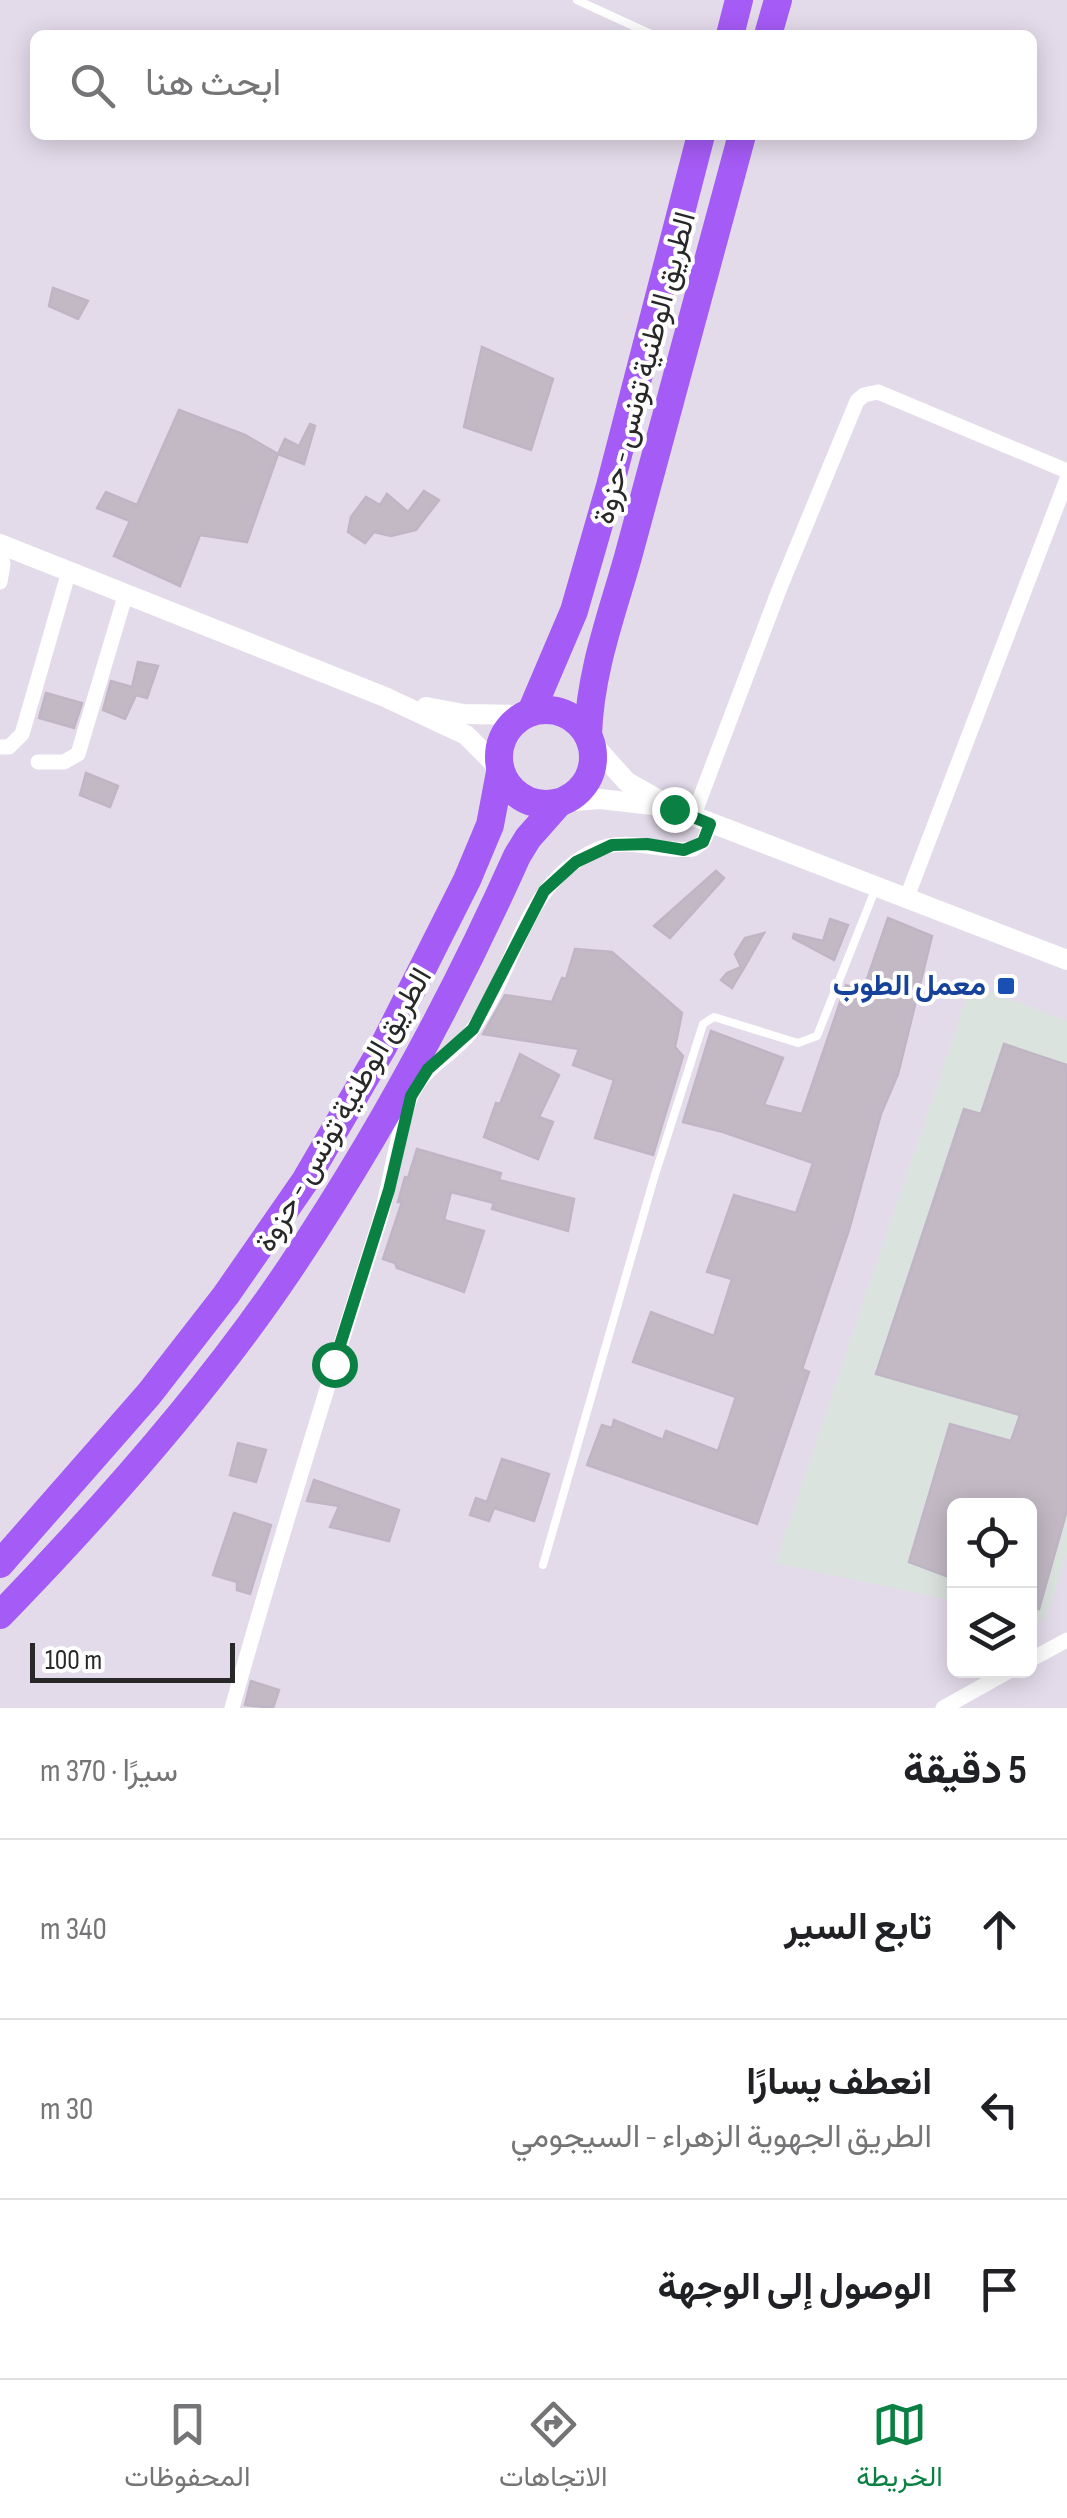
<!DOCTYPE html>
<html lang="ar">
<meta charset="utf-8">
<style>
:root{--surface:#fff;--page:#f2f2f2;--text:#202124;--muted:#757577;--line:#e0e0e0;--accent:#0b8043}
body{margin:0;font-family:"Sofia Sans Condensed",Vazirmatn,sans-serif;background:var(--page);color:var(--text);direction:rtl}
.controls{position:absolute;right:30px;bottom:30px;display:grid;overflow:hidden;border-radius:15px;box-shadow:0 5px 25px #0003}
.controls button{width:90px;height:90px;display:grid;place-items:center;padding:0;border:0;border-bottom:2px solid var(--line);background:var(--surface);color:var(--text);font:50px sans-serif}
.scale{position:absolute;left:30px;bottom:25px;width:205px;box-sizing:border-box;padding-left:10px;border:5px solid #282828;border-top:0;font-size:28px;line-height:35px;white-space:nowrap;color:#282828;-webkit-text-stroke:8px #fff;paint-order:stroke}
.stop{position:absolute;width:30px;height:30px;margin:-22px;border:8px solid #0b8043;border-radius:50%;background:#fff}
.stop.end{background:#0b8043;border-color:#fff;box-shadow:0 2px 10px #0008}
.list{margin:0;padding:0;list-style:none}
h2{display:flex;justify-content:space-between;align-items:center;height:130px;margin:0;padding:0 40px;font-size:42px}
h2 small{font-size:32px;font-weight:400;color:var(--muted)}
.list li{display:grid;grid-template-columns:65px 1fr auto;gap:30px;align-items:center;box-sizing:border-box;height:180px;padding:0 40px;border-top:2px solid var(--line)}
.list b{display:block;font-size:38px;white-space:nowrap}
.list p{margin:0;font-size:32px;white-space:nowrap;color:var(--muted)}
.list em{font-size:32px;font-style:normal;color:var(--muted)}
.icon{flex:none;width:55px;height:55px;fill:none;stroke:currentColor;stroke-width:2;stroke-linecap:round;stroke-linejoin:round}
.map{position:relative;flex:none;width:1067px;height:1708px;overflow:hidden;direction:ltr}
.search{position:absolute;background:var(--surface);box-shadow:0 5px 25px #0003;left:30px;right:30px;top:30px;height:110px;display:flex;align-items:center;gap:25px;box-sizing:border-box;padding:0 35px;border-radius:15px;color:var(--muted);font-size:38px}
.sheet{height:670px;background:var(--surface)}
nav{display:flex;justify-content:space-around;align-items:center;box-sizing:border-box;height:140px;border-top:2px solid var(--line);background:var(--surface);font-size:28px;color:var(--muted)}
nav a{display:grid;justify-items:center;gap:5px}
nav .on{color:var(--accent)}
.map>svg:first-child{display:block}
.industrial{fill:#dbe3de}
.building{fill:#c2b9c5;stroke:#c0b5c5;stroke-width:2.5}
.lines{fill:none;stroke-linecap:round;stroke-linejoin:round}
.lane{stroke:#fff;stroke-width:8}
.street{stroke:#fff;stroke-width:15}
.secondary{stroke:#fff;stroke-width:20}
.highway{stroke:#a55bf5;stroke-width:28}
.route{stroke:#0b8043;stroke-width:12}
.transit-dot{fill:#1a4fb4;stroke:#fff;stroke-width:4}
.labels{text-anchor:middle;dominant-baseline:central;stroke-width:8;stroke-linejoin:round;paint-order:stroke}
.street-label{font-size:30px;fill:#282828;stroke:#fff}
.transit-label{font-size:30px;font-weight:bold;fill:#164399;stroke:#fff;text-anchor:end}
</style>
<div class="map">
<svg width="1067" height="1708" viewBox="0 0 1067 1708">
<rect width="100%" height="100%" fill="#e4dbea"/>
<!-- industrial -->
<path class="industrial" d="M 971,984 L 1067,1021 L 1067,1556 L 1045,1620 L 1030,1617 L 1030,1506 L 954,1506 L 954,1601 L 775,1563 Z"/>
<!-- building -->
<g class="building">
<path d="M 53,288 L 88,301 L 78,319 L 49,306 Z"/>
<path d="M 482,347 L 553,379 L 531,450 L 464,427 Z"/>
<path d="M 179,410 L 245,435 L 278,454 L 247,542 L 200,535 L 180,586 L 114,556 L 130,521 L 97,508 L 106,492 L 137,505 Z"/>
<path d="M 310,424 L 315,426 L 304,464 L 278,454 L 285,439 L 299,446 Z"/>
<path d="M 424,491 L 439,500 L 416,530 L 391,536 L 374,532 L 365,543 L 348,532 L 351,517 L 366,497 L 380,505 L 387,494 L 408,512 Z"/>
<path d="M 138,662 L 158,666 L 147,698 L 136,695 L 125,719 L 103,710 L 111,681 L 132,687 Z"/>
<path d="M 46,693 L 82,703 L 74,728 L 39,718 Z"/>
<path d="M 86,773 L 118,786 L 110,807 L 80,795 Z"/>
<path d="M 716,871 L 724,878 L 670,938 L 654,926 Z"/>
<path d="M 888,918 L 932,936 L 898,1074 L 881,1114 L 849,1230 L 802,1369 L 809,1372 L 757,1524 L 587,1465 L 602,1425 L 612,1428 L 614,1420 L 663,1440 L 666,1431 L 718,1451 L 736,1397 L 633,1362 L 651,1312 L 714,1336 L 732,1279 L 707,1272 L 734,1195 L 796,1213 L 813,1163 L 723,1132 L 683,1122 L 711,1031 L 783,1058 L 764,1105 L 802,1114 L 846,985 L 863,991 Z"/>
<path d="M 830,919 L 848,925 L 834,960 L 793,938 L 794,934 L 823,941 Z"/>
<path d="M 764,933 L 744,968 L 732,988 L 721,980 L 727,973 L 741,967 L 735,954 L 745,938 Z"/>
<path d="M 575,949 L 612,952 L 682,1013 L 675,1047 L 683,1056 L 653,1155 L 595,1138 L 614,1080 L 573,1065 L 579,1049 L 483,1034 L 505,995 L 552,1002 L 562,978 L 566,979 Z"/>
<path d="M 1004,1044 L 1067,1065 L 1067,1510 L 1039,1609 L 1030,1605 L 1030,1506 L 954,1506 L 954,1579 L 909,1562 L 950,1424 L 1011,1441 L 1020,1415 L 876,1374 L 964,1109 L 981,1114 Z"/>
<path d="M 520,1054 L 559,1075 L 539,1117 L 553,1122 L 538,1159 L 484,1137 L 496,1103 L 500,1104 Z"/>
<path d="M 417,1149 L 501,1173 L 499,1180 L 574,1199 L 568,1231 L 492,1209 L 494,1203 L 451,1192 L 444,1220 L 484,1231 L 464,1292 L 397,1268 L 395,1263 L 383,1259 L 402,1202 L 398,1202 L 405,1177 L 408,1178 Z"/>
<path d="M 238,1443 L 266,1450 L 256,1482 L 230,1475 Z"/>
<path d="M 502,1459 L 549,1474 L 534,1521 L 494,1508 L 489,1521 L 470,1515 L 476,1498 L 487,1502 Z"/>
<path d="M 314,1480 L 399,1510 L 389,1541 L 330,1527 L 339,1506 L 307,1501 Z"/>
<path d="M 234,1513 L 271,1525 L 250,1594 L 237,1590 L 237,1582 L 213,1575 Z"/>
<path d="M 251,1681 L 279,1690 L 273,1708 L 245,1705 Z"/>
</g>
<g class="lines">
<!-- lane -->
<g class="lane">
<path d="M 577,0 L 653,35"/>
<path d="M 543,1565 L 654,1178 L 703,1024 L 714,1017 L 798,1043 L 817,1036 L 875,890"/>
</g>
<!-- street -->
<g class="street">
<path d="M 0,553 L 3,564 L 0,582"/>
<path d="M 0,747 L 9,747 L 22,734 L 69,571"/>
<path d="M 38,762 L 64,762 L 78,754 L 126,593"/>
<path d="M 693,817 L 779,590 L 857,401 L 864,395 L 878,392 L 1067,471"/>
<path d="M 907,897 L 1067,479"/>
<path d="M 1030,1660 L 1067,1640"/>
<path d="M 232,1708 C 278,1545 328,1384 379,1223 C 391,1183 395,1138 410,1099 C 422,1067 450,1058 470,1033 C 516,974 520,884 596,850 C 629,836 660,853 693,849 L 703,842 L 711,824"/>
<path d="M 943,1708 L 1011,1670"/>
</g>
<!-- secondary -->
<g class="secondary">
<path d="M 0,544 L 385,697 L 466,735 L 499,768"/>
<path d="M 426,707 L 464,714 L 523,715"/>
<path d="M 590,741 L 627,782 L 675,809 L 1067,960"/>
<path d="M 563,802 L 600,799 L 653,805"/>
</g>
<!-- highway -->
<g class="highway">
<path d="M 730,35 L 739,0"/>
<path d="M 768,35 L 778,0"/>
<circle cx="546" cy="757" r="47"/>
<path d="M 531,712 L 574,611 L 610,486 L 701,135"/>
<path d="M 588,735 C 590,672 611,617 628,557 C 667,416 703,275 742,135"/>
<path d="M 0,1564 L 149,1394 L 226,1295 L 305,1181 L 383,1047 L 467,880 L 490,825 L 500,772"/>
<path d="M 0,1615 C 104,1508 208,1391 291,1267 C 378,1137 453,999 517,856 L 528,838 L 559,803"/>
</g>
</g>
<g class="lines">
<!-- route -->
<path class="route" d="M 334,1364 L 389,1190 L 411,1096 L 428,1069 L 473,1029 L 544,891 L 576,862 L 612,845 L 647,844 L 684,850 L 703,842 L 710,824 L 674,809"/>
</g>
<!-- markers -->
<rect class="transit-dot" x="996" y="976" width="20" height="20" rx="5"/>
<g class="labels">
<!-- street labels -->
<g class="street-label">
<text transform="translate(645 368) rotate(-75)">الطريق الوطنية تونس - حزوة</text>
<text transform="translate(344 1110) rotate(-60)">الطريق الوطنية تونس - حزوة</text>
</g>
<!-- transit labels -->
<g class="transit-label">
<text x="986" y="986">معمل الطوب</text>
</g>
</g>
</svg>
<div class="controls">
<button><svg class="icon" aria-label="locate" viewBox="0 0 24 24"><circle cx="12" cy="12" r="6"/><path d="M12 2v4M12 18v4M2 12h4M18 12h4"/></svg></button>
<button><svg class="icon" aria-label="layers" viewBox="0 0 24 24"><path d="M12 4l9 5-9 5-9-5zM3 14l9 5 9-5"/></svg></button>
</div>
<div class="scale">100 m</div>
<div class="stop" style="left:334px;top:1364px"></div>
<div class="stop end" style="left:674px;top:809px"></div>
<div class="search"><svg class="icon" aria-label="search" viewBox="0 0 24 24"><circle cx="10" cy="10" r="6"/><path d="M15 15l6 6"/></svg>ابحث هنا</div>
</div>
<section class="sheet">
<h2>5 دقيقة<small>سيرًا · 370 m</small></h2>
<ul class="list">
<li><svg class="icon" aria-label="ahead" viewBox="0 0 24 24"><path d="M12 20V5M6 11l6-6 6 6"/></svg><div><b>تابع السير</b></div><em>340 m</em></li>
<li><svg class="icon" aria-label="left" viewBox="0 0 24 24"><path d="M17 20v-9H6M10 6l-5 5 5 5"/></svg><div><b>انعطف يسارًا</b><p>الطريق الجهوية الزهراء - السيجومي</p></div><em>30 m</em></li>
<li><svg class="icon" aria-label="arrive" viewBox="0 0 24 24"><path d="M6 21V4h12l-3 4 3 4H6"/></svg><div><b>الوصول إلى الوجهة</b></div></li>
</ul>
</section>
<nav>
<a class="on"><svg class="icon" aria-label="map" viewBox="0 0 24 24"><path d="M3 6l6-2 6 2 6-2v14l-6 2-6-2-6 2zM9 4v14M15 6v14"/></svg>الخريطة</a>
<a><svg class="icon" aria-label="directions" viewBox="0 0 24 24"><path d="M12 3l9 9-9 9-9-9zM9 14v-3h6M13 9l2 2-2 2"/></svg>الاتجاهات</a>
<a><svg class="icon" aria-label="saved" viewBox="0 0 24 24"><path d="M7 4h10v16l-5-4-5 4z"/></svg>المحفوظات</a>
</nav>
